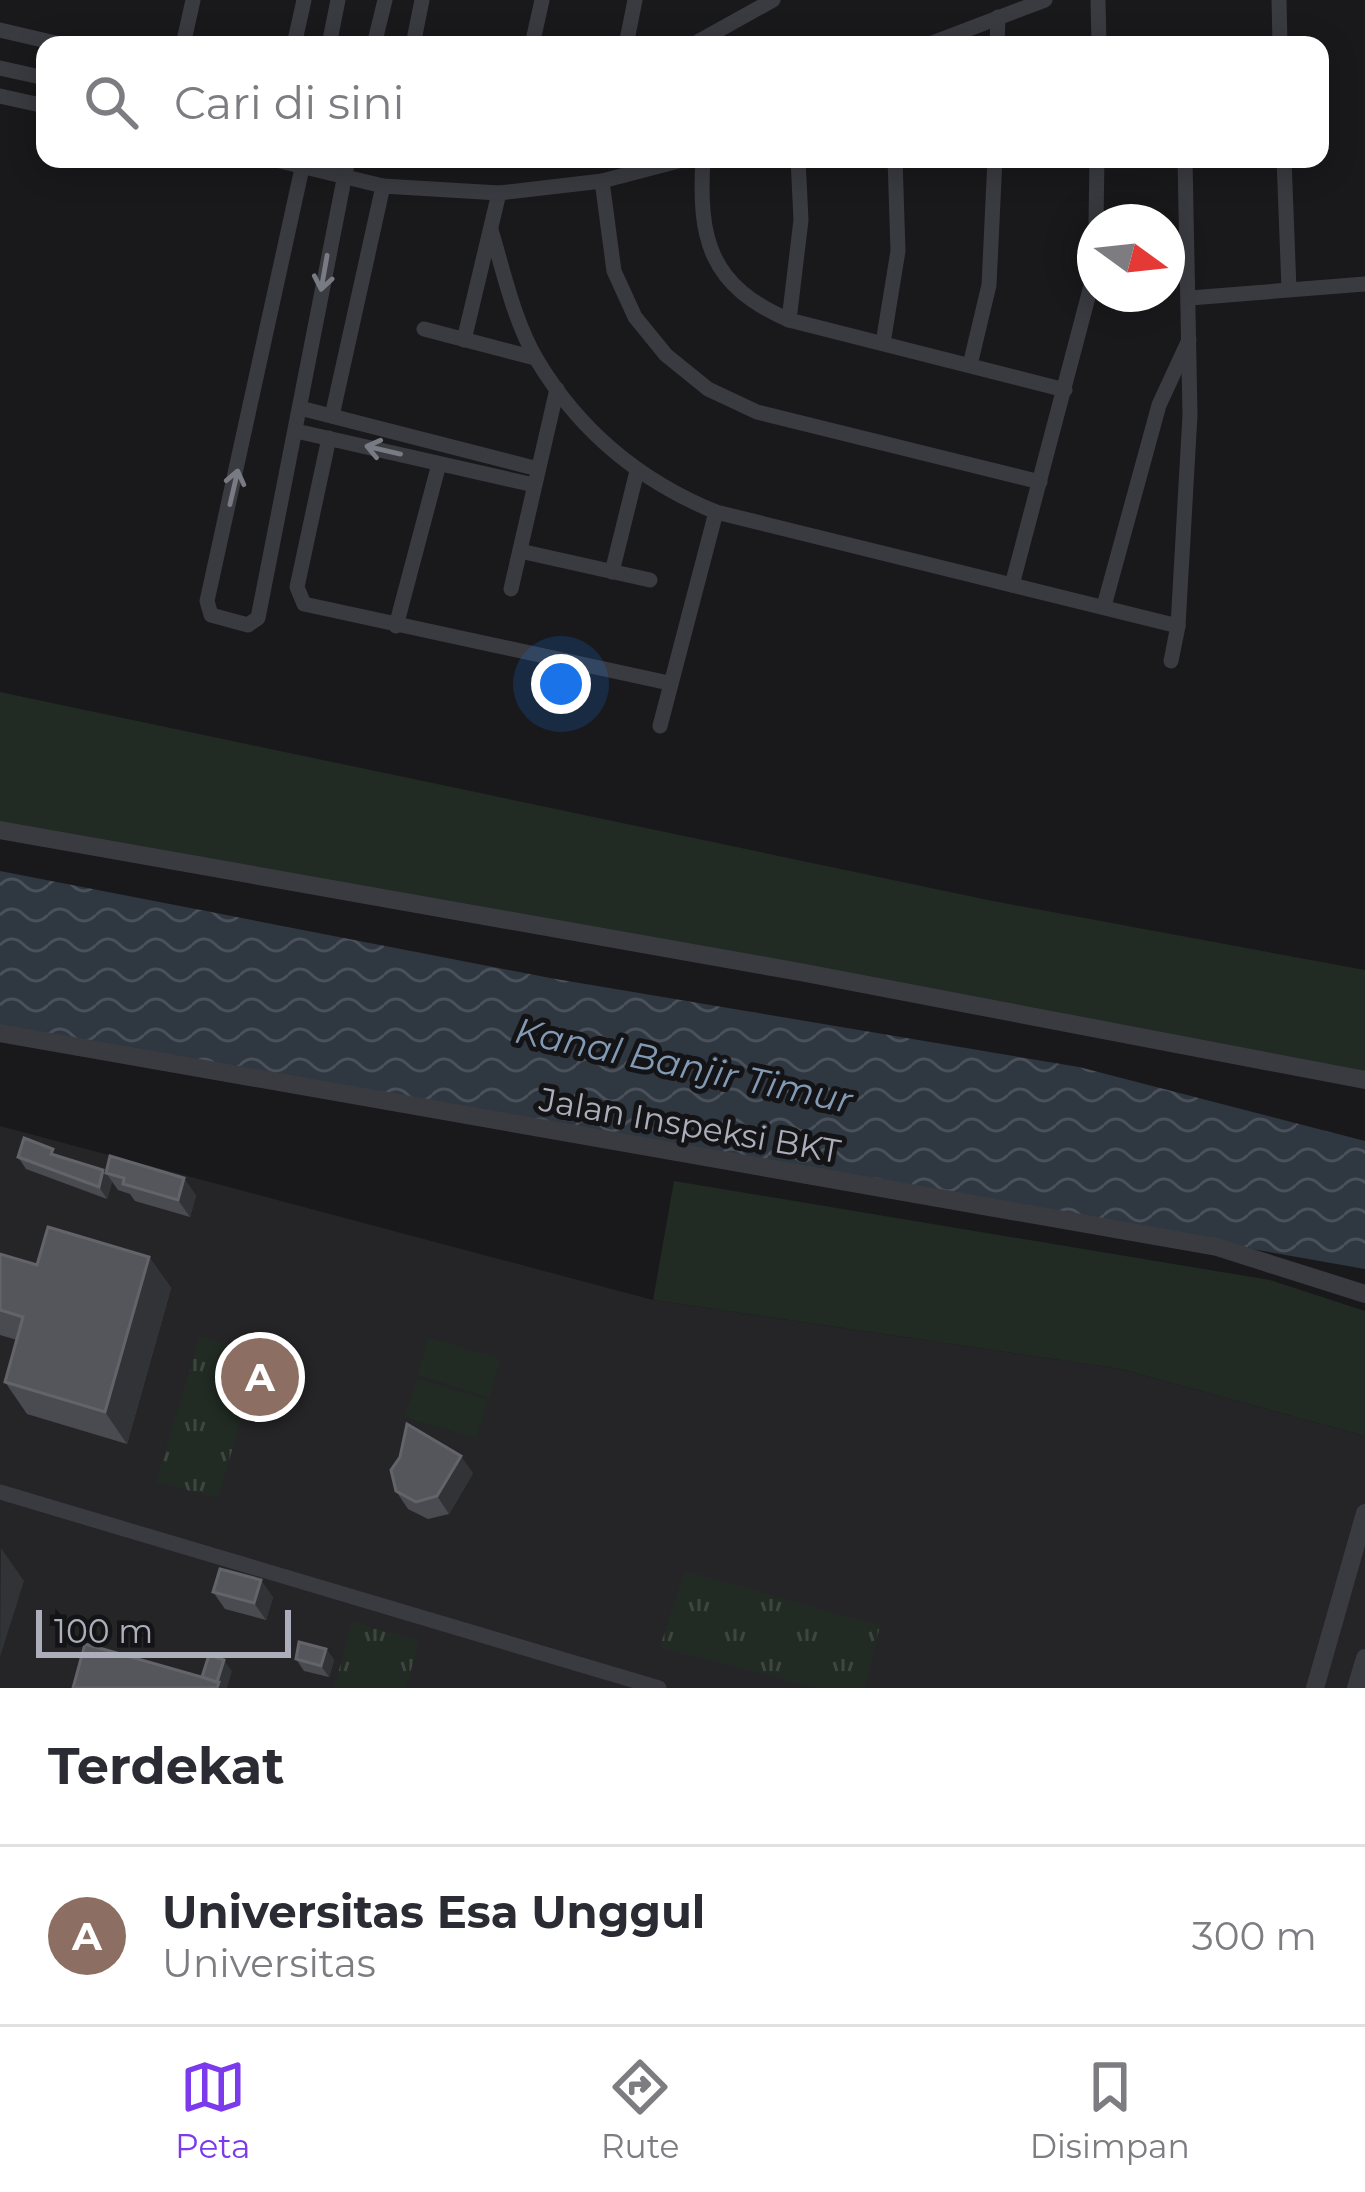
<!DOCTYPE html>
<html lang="id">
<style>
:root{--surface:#fff;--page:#f7f7f7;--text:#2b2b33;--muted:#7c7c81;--line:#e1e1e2;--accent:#7c3aed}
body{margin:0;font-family:Montserrat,sans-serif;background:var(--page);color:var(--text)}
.compass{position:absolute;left:1077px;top:204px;width:108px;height:108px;border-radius:50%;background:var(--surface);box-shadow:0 6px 30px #0003;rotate:105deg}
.scale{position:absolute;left:36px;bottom:30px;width:255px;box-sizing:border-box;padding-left:12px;border:6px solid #acafbb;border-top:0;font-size:33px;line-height:42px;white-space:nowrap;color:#acafbb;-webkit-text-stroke:9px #141416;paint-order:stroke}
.you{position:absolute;left:561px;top:684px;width:42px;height:42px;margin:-30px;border:9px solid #fff;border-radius:50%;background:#1a73e8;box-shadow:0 0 0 18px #1a73e833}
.badge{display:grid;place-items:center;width:78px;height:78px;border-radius:50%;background:var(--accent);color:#fff;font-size:39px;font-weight:700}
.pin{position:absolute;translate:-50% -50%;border:6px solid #fff;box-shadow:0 3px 12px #0006}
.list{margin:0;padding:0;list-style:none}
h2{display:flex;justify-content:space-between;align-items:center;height:156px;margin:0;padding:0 48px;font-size:51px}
h2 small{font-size:39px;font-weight:400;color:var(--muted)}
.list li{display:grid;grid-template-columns:78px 1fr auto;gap:36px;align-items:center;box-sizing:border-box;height:180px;padding:0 48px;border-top:3px solid var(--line)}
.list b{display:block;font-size:45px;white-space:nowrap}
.list p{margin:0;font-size:39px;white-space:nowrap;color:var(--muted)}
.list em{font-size:39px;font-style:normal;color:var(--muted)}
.icon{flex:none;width:66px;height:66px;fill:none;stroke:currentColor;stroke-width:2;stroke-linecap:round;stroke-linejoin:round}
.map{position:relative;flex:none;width:1365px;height:1688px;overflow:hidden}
.search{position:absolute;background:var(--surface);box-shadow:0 6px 30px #0003;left:36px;right:36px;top:36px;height:132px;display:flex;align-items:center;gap:30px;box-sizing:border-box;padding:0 42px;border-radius:24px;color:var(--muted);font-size:45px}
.sheet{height:336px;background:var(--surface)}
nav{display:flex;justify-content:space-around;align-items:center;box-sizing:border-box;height:168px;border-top:3px solid var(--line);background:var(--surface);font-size:33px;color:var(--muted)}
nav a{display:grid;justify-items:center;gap:6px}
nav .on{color:var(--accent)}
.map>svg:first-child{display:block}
.built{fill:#252528}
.grass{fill:#212a23}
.park{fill:url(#park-tufts)}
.water{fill:url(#water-waves)}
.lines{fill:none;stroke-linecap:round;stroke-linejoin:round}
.minor{stroke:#3a3b40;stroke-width:15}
.tertiary{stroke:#3a3b40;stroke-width:18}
.wall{fill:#4a4b50}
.shaded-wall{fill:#323336}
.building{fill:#55565c;stroke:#62646a;stroke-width:3}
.oneway{stroke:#797b84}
.labels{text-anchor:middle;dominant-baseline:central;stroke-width:10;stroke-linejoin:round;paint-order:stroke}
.street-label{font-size:33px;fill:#acafbb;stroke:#141416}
.water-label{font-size:36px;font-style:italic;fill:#839ab5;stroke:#141416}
</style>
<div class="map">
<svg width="1365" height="1688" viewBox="0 0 1365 1688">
<defs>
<pattern id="park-tufts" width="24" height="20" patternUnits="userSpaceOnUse" patternTransform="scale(3)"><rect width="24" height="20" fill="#212a23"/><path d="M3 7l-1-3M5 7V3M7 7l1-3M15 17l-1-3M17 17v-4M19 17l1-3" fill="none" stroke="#3f4641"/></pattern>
<pattern id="water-waves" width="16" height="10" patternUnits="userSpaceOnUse" patternTransform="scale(3)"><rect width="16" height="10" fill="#2f3740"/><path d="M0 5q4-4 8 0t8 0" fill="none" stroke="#4a515a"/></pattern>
</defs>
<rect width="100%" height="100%" fill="#19191b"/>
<!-- built -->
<path class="built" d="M 0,1126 L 653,1300 L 1121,1369 L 1365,1436 L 1365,1688 L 0,1688 Z"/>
<!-- grass -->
<g class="grass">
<path d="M 0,692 L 993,901 L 1365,970 L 1365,1082 L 0,830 Z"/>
<path d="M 674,1181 L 1270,1280 L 1365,1311 L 1365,1436 L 1121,1369 L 653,1300 Z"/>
<path d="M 429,1337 L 501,1359 L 489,1398 L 417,1375 Z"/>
<path d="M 417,1378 L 488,1400 L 476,1439 L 404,1417 Z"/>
</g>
<!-- park -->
<g class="park">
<path d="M 200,1336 L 260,1355 L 218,1498 L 156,1482 Z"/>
<path d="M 685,1571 L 880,1626 L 865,1688 L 815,1688 L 660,1647 Z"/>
<path d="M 352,1622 L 419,1641 L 406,1688 L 334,1688 Z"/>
</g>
<!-- water -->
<path class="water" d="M 0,871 L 550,978 L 1079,1067 L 1365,1141 L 1365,1269 L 0,1027 Z"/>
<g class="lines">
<!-- minor -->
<g class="minor">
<path d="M 1098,0 L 1099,45"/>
<path d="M 1279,0 L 1280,45"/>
<path d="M 0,30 L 64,45"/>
<path d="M 183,45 L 193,0"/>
<path d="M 294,45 L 304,0"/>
<path d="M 329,45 L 338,0"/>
<path d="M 374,45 L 385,0"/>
<path d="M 413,45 L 422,0"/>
<path d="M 532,45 L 542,0"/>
<path d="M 626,45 L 635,0"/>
<path d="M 692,45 L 773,0"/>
<path d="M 927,45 L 1045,0"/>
<path d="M 997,45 L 998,17"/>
<path d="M 0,68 L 45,78"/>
<path d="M 0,96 L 45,106"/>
<path d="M 272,159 L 383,186"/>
<path d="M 304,159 L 207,601 L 211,615 L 248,625 L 258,618 L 348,159"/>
<path d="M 703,159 C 698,240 710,286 789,320 L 1065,390"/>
<path d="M 1284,159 L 1289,289"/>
<path d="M 602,181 L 614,271 L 635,317 L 666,355 L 708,389 L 757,412 L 1040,482"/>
<path d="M 1096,222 L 1097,159"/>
<path d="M 491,230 C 504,273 514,321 537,360 C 580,432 640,481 716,512 L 1178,626"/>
<path d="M 1190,298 L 1365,284"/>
<path d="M 789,320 L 801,220 L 798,159"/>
<path d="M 424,329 L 535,358"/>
<path d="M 464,340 L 499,193"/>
<path d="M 883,343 L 898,251 L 895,159"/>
<path d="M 970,365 L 989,285 L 995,159"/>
<path d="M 300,408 L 538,469"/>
<path d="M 332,416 L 383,186 L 499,193 L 602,181 L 686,159"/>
<path d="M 296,431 L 534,485"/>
<path d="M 329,438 L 297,587 L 304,604 L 669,683"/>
<path d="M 520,551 L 650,580"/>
<path d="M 612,572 L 637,471"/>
<path d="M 1012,585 L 1092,282 L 1095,237"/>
<path d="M 511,589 L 557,389"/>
<path d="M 1104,606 L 1159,405 L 1189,340"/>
<path d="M 396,626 L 439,464"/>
<path d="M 1171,661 L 1178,626 L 1190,415 L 1185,159"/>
<path d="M 660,726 L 716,512"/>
<path d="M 0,1492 L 659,1688"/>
</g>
<!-- tertiary -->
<g class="tertiary">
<path d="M 0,830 L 800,972 L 1365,1080"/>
<path d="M 0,1033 L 1217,1247 L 1365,1294"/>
<path d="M 1315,1688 L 1365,1513"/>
<path d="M 1356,1688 L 1365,1658"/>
</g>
</g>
<!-- wall -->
<g class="wall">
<path d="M 18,1157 L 59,1157 L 103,1170 L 112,1182 L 107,1199 L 26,1169 Z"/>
<path d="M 106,1173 L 196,1195 L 190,1217 L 135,1201 L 130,1194 L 118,1190 Z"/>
<path d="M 0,1254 L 37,1265 L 149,1257 L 171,1288 L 127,1444 L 27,1414 L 5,1382 L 17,1340 L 0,1335 Z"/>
<path d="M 473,1473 L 449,1514 L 428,1519 L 408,1509 L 396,1491 Z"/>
<path d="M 213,1592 L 273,1597 L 266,1620 L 225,1609 Z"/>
<path d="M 326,1649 L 334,1660 L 329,1677 L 304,1671 L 296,1659 Z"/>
</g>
<!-- shaded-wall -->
<g class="shaded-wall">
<path d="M 103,1170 L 112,1182 L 107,1199 L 99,1187 Z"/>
<path d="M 184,1178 L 196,1195 L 190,1217 L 178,1200 Z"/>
<path d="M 149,1257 L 171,1288 L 127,1444 L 105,1412 Z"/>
<path d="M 461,1456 L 473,1473 L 449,1514 L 437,1496 Z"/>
<path d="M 1,1548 L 24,1581 L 0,1657 Z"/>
<path d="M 261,1580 L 273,1597 L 266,1620 L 254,1603 Z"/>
<path d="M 326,1649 L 334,1660 L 329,1677 L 321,1666 Z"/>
<path d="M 224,1660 L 232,1671 L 227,1688 L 215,1688 Z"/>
</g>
<!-- building -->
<g class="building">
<path d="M 24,1138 L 53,1149 L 51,1154 L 103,1170 L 99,1187 L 18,1157 Z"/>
<path d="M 110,1156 L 184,1178 L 178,1200 L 123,1184 L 124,1178 L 106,1173 Z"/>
<path d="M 48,1227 L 149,1257 L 105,1412 L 5,1382 L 23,1317 L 0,1310 L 0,1254 L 37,1265 Z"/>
<path d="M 407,1424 L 461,1456 L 437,1496 L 416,1502 L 396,1491 L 391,1470 L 400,1457 Z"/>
<path d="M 220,1569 L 261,1580 L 254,1603 L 213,1592 Z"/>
<path d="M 299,1642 L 326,1649 L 321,1666 L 296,1659 Z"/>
<path d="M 85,1644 L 219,1682 L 217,1688 L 73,1688 Z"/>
<path d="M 209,1655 L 224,1660 L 217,1682 L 202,1677 Z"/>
</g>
<!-- one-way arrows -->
<defs><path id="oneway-shaft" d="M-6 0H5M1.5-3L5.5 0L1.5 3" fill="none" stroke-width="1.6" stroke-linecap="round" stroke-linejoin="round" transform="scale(3)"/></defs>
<g class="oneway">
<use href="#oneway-shaft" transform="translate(324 273) rotate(100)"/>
<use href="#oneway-shaft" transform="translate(383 450) rotate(-167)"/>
<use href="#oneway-shaft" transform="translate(234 487) rotate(-77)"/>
</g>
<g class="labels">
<!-- street labels -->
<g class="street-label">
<text transform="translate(690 1125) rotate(10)">Jalan Inspeksi BKT</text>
</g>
<!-- water labels -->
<g class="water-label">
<text transform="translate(684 1065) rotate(12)">Kanal Banjir Timur</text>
</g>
</g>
</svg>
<svg class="compass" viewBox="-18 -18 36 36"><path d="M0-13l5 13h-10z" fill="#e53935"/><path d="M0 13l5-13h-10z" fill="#7c7c81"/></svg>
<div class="scale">100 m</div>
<div class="you"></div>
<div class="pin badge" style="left:260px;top:1377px;background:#8d6e63">A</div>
<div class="search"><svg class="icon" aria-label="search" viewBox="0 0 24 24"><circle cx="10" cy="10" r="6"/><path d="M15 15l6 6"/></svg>Cari di sini</div>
</div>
<section class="sheet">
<h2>Terdekat<small></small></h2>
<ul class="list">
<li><span class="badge" style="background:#8d6e63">A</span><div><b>Universitas Esa Unggul</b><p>Universitas</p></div><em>300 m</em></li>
</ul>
</section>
<nav>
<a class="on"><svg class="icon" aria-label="map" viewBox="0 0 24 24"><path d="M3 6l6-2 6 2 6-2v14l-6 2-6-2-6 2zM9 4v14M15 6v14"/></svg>Peta</a>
<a><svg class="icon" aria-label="directions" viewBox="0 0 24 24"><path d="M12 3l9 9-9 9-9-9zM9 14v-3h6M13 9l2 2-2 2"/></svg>Rute</a>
<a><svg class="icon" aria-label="saved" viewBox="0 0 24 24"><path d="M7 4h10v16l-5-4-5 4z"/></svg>Disimpan</a>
</nav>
